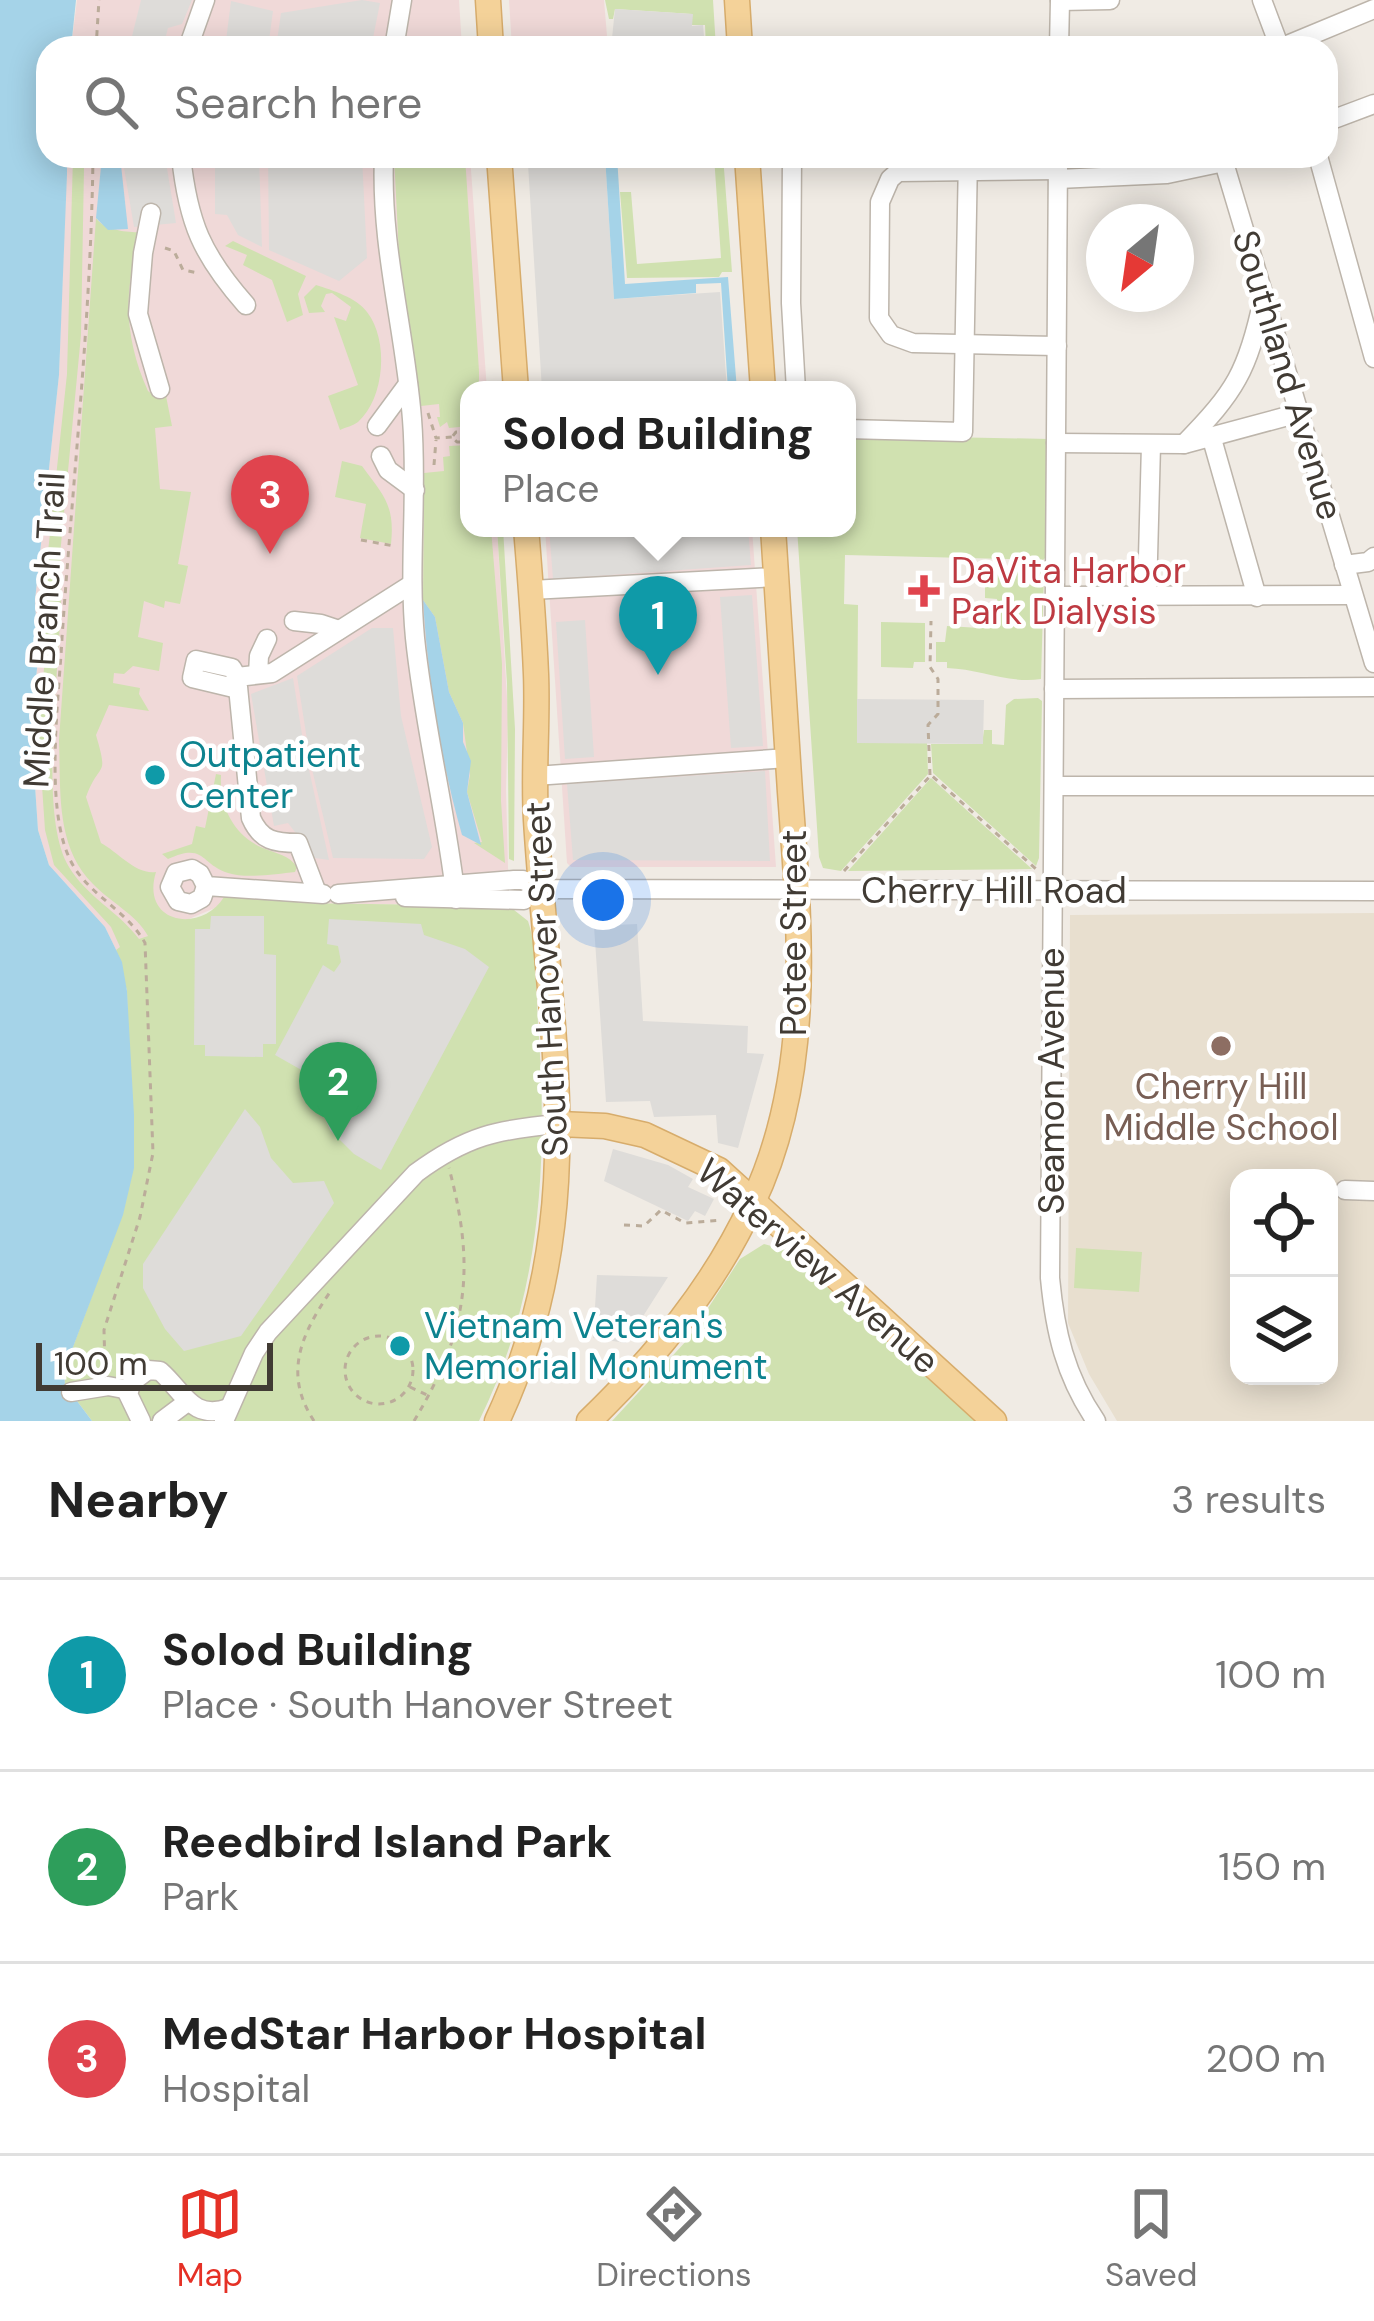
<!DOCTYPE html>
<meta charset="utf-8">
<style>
:root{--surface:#fff;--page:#f6f6f6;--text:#222;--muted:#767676;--line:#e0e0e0;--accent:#e53126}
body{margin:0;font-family:"DM Sans",sans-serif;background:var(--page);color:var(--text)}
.controls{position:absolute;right:36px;bottom:36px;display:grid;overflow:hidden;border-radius:24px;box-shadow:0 6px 30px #0003}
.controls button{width:108px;height:108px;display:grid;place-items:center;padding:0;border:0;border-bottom:3px solid var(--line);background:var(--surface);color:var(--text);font:60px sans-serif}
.compass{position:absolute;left:1086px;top:204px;width:108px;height:108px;border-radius:50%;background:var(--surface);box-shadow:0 6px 30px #0003;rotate:209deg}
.scale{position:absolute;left:36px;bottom:30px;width:237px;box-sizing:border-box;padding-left:12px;border:6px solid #413b34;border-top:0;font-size:33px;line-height:42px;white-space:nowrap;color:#413b34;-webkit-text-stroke:9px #fff;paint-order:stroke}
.you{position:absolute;left:603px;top:900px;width:42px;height:42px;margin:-30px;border:9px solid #fff;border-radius:50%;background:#1a73e8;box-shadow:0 0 0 18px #1a73e833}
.badge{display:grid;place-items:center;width:78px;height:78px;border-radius:50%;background:var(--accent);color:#fff;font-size:39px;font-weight:700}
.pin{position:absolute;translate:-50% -99px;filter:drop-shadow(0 3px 6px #0008)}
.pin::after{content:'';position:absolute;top:63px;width:42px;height:36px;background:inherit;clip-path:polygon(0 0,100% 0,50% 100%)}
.popup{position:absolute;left:460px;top:381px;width:396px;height:156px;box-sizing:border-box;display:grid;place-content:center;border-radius:24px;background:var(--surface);filter:drop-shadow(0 3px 9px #0005);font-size:39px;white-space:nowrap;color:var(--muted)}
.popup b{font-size:45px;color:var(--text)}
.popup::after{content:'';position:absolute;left:50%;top:100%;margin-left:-24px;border:24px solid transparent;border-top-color:var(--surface)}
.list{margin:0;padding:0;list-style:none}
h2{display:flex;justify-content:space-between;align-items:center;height:156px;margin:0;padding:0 48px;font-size:51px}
h2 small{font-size:39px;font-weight:400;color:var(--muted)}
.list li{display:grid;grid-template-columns:78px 1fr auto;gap:36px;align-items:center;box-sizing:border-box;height:192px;padding:0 48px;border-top:3px solid var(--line)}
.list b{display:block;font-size:45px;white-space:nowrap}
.list p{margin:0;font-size:39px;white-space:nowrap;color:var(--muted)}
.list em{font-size:39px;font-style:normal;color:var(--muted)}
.icon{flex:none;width:66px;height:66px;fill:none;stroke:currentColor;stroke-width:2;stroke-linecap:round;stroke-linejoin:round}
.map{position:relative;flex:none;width:1374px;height:1421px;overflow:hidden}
.search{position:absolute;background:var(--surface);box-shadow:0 6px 30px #0003;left:36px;right:36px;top:36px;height:132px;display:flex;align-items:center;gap:30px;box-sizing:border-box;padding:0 42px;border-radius:36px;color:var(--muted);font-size:45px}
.sheet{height:732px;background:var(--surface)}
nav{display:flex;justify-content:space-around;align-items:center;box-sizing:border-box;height:168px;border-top:3px solid var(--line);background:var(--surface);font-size:33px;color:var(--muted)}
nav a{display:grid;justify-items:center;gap:6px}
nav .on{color:var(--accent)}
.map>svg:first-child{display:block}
.education{fill:#e8dfcf;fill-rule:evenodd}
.medical{fill:#f0d9d8}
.green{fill:#d0e1b0}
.parking{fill:#dedcd9}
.water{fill:#a5d3e8}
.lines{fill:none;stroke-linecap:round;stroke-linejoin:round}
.minor-casing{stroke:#bdb5ab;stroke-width:21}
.major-casing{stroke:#d7ac6b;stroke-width:27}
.path{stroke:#bbac9a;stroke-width:3;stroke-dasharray:6 6;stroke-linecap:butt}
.minor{stroke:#fff;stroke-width:18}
.major{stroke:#f4d299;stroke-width:24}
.health-dot{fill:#e0444e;stroke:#fff;stroke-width:4.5}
.culture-dot{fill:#0f9aa8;stroke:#fff;stroke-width:4.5}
.education-dot{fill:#8d6e63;stroke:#fff;stroke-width:4.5}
.labels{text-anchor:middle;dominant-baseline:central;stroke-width:9;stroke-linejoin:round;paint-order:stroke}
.street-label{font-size:36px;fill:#413b34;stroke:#fff}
.health-label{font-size:36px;fill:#be3a42;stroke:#fff;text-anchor:start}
.culture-label{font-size:36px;fill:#0d838f;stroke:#fff;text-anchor:start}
.education-label{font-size:36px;fill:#785e54;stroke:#fff}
</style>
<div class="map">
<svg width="1374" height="1421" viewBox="0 0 1374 1421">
<rect width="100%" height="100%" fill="#f0ebe4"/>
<!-- education -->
<path class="education" d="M 1374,913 L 1374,1421 L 1117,1421 L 1089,1374 L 1068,1323 L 1070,915 ZM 1239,1178 L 1329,1178 L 1329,1376 L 1239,1376 Z"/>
<!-- medical -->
<g class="medical">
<path d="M 77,0 L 459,0 L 462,48 L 71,48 Z"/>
<path d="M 509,0 L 604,0 L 608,48 L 512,48 Z"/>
<path d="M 67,156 L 470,156 L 487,390 L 469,390 L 469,528 L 497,528 L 508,715 L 506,789 L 509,906 L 229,902 L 116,950 L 105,927 L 49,865 L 38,830 L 31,726 L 38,659 L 35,600 L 59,375 Z"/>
<path d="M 545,528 L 752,528 L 776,867 L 571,867 L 567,863 Z"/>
</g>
<!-- green -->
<g class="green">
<path d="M 605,0 L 713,0 L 716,48 L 706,48 L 705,25 L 692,25 L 692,14 L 615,9 L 613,19 L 609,19 Z"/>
<path d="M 73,156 L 84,156 L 84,169 L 81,335 L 60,555 C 68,631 33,808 69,867 C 86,896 120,913 139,939 L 148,936 C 137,915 110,902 93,884 C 55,846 61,790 59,740 L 96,218 C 104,231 132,233 143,232 C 122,286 124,338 148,391 L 153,395 L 165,391 L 172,426 L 155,428 L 160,489 L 191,492 L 178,564 L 188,566 L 180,604 L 165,601 L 164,608 L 144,601 L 138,637 L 163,643 L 159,671 L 133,666 L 124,674 L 114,673 L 113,683 L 140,688 L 139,694 L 149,711 L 109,705 L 96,735 C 109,780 100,759 86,797 L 101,843 C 118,852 136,875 156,872 C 140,924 201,934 224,897 L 292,896 L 299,903 L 509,906 L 528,921 C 538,952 536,990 538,1023 C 548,1162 542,1294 479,1421 L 92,1421 L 65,1385 L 64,1371 L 101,1271 L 128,1052 L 127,991 L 116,950 L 120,947 L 111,927 L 54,865 L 45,830 L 38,727 L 45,659 L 43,599 L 67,374 Z"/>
<path d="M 394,156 L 465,156 L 479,371 L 479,390 L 469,390 L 469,426 L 449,428 L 447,422 L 440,427 L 437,417 L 440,417 L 439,404 L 421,406 L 401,295 Z"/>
<path d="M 714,156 L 723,156 L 732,272 L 722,272 L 719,277 L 627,278 L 620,192 L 631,192 L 637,264 L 721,258 Z"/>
<path d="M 233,241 L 306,276 L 298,294 L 303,315 L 287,322 L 272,280 L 243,265 L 247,255 L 225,246 Z"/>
<path d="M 316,285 C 332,290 357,298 367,312 C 389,340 385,398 358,422 C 353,426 346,427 340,430 L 328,396 L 358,385 L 334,317 L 346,321 L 351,307 L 332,293 L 326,294 L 321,306 L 325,312 L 309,313 L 304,297 Z"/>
<path d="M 847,435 L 1049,439 L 1046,557 L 1043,560 L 845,555 L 844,604 L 858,605 L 857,742 L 927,743 L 928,774 L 841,871 L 823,868 L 819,857 L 797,528 L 847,528 Z"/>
<path d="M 469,445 L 469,528 L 491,528 L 502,664 L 501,801 L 505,863 L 474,843 L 482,842 L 467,792 L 470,775 L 463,723 L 449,692 L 435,617 L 423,600 L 424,473 L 444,471 L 443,457 L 450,456 L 449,446 Z"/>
<path d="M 342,461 L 362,466 C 384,496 395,505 391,544 L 360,538 L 366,504 L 335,497 Z"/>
<path d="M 497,528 L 503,528 L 515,729 L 514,861 L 509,859 L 507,683 Z"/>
<path d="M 1016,571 L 1044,573 L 1041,679 C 1009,684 980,669 947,668 L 947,662 L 936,662 L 936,642 L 945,642 L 947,626 L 980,628 L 981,616 L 997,616 L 997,599 L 985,598 L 985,582 L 999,574 Z"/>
<path d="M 881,622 L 925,623 L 925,662 L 914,662 L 913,668 L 881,667 Z"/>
<path d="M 1038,698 L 1042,701 L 1039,858 L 1036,866 L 933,773 L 931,744 L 982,744 L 984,730 L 992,730 L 992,744 L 1004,745 L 1006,705 L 1014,699 Z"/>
<path d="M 216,774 L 221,775 C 219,806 234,836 263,848 C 277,854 289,855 297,867 L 295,872 C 276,874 246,879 228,873 C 200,864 205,842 168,859 L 162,854 L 192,844 L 196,826 L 205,828 Z"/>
<path d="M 931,778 L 1032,869 L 848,871 Z"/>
<path d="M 764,1244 L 786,1250 L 976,1421 L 612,1421 L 688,1339 L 740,1259 Z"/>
<path d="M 1076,1248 L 1142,1252 L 1139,1292 L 1074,1288 Z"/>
</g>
<!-- parking -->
<g class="parking">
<path d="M 141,0 L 192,0 L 182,24 L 168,28 L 163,48 L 129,48 Z"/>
<path d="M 362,0 L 380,3 L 371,48 L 276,48 L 281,13 Z"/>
<path d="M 231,1 L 273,11 L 268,48 L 225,48 Z"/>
<path d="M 615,9 L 693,14 L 692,26 L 703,25 L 705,48 L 611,48 Z"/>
<path d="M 122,156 L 165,156 L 176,223 L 134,227 Z"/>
<path d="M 215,156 L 259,156 L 262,247 L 238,235 L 227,215 L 215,214 Z"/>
<path d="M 268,156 L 362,156 L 367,258 L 339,281 L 269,250 Z"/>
<path d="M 539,156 L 605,156 L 614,299 L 720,292 L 727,390 L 542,390 L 528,164 Z"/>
<path d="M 549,528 L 748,528 L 751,565 L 553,579 Z"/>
<path d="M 752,595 L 763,746 L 731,748 L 720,597 Z"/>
<path d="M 585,620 L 594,757 L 565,759 L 556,622 Z"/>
<path d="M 372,628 L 393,628 L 401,716 L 432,847 L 424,859 L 333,858 L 311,765 L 297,676 Z"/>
<path d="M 293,678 L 304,747 L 329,860 L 315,858 L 288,823 L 274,826 L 251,694 Z"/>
<path d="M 857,699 L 984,700 L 983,744 L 857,743 Z"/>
<path d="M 765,771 L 770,861 L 573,860 L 567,784 Z"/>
<path d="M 211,916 L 264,916 L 264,954 L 276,955 L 276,1044 L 263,1044 L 263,1057 L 205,1056 L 205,1045 L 194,1045 L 195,929 L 210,929 Z"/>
<path d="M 329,919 L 421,924 L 424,935 L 465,949 L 489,967 L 381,1170 L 354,1154 L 330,1130 L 305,1072 L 275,1055 L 323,965 L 334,972 L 341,962 L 338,946 L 327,944 Z"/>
<path d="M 637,924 L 643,1021 L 748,1026 L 747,1053 L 764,1054 L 738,1148 L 718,1143 L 716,1115 L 654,1117 L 650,1101 L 606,1102 L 594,926 Z"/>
<path d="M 245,1109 L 260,1127 L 271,1158 L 293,1183 L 324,1181 L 334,1203 L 241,1336 L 184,1351 L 165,1329 L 143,1288 L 143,1264 Z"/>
<path d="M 613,1149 L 668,1165 L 693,1179 L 688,1187 L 714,1199 L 705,1216 L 695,1211 L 688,1221 L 604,1181 Z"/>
<path d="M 597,1275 L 668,1277 L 626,1343 L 593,1338 Z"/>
</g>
<!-- water -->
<g class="water">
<path d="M 0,0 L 76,0 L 71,48 L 48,48 L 48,156 L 67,156 L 67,174 L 59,375 L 35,600 L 38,659 L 31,726 L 38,830 L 49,865 L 105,927 L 122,962 L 127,991 L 134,1115 L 134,1168 L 123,1215 L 64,1371 L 65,1385 L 92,1421 L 0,1421 Z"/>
<path d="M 102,156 L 120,156 L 128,229 L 108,230 L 96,218 Z"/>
<path d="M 605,156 L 617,156 L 625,284 L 728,277 L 737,390 L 728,390 L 721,283 L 696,284 L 696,293 L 614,299 Z"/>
<path d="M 423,600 L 435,617 L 449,692 L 463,723 L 463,742 L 471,761 L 467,792 L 481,845 L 462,835 C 440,757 428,681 423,600 Z"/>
</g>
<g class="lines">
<defs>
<g id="minor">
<path d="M 1262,0 L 1280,48"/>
<path d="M 1060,1 L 1110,0"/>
<path d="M 188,48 L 205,0"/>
<path d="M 394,48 L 402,0"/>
<path d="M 1059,48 L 1060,0"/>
<path d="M 1280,48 L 1374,9"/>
<path d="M 1326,122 L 1374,104"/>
<path d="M 181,156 C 188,223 202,255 246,305"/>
<path d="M 384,156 C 380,246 405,330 412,419 C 418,492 408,565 415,638 C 424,726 446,811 456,899"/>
<path d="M 792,156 L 791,303 L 796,390"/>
<path d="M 1058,156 L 1050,1278 C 1055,1331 1065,1376 1096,1421"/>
<path d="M 1222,156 L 1374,663"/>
<path d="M 1318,156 L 1374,358"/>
<path d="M 1058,179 L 1167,174 L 1224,162"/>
<path d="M 151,213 L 143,253 L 138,314 L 160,389"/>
<path d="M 1057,346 L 913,343 L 891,335 L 879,318 L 880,202 L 890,179 L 898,172 L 1058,170"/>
<path d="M 377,426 L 408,384"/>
<path d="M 847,429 L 963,432 L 968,156"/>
<path d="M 1212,439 L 1257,597"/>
<path d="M 1056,443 L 1184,444 L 1299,413"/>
<path d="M 1184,444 C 1235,392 1248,371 1263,299"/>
<path d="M 381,456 L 388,470 L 415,490"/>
<path d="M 1344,565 L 1368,562 L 1374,557"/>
<path d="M 531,590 L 776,577"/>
<path d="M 1147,595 L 1151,445"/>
<path d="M 1055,596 L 1353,595"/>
<path d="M 294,621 L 321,624 L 339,630"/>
<path d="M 258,674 L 259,656 L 267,639"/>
<path d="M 237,677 L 232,668 L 196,660 L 192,678 L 238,689"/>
<path d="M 1054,689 L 1374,687"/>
<path d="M 535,776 L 788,758"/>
<path d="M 1054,786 L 1374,786"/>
<path d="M 206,886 L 202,898 L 191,904 L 178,901 L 170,887 L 176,873 L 192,869 L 200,874 L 206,886 L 323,894"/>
<path d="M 317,893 L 298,843 C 275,843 261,841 251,818 L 237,677 L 272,673 L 412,584"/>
<path d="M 338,894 L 514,880 L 523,880 L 541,889 L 1374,891"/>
<path d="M 405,897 L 524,900 L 541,889"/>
<path d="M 1345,1190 L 1374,1191"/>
<path d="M 71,1392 L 108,1386 L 129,1390"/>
<path d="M 141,1421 L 128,1394 L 132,1382 L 148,1370 L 160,1371 C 184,1392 192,1421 229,1408"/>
<path d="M 162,1421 L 186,1403"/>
<path d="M 224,1421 L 254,1353 L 268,1332 L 416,1173 C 466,1136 498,1129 559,1124"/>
</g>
<g id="major">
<path d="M 488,0 L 491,48"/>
<path d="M 737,0 L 740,48"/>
<path d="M 499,156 L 516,390"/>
<path d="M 747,156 L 763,390"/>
<path d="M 559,1124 L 605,1126 L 645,1135 L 719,1170 L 994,1421"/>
<path d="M 497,1421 C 593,1217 549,1034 536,820 C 533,771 538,722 536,674 C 534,625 530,576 526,528"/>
<path d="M 589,1421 C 655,1357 713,1288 752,1204 C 814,1075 800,929 790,792 C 784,704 778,616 773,528"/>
</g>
</defs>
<!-- minor casing -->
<use href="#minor" class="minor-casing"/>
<!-- major casing -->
<use href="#major" class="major-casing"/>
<!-- path -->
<g class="path">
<path d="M 96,48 L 99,0"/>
<path d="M 93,156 C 91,317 73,477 62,638 C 59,697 45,801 68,855 C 83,893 126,908 145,943 L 153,1153 L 140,1217 L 104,1330 L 105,1367"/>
<path d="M 165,248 L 174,251 L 183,270 L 198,273"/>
<path d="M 428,413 L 436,438 L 452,437"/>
<path d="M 469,431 L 456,432 L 452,437 L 457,442 L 469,442"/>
<path d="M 434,465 L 436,440"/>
<path d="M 361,540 L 394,546"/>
<path d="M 930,775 L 928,725 L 938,714 L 938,679 L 930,667 L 931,621"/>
<path d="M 844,871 L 931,775 L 1037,870"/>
<path d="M 624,1225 L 644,1226 L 661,1210 L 685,1223 L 721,1220"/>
<circle cx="379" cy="1370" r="34"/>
<path d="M 410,1387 L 429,1396"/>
<path d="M 314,1421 C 283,1374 301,1335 330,1292"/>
<path d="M 414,1421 C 468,1331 476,1269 449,1168"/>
</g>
<!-- minor -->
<use href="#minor" class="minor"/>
<!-- major -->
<use href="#major" class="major"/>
</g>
<!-- markers -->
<path class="health-dot" d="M918 573h12v12h12v12h-12v12h-12v-12h-12v-12h12z"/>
<g class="culture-dot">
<circle cx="155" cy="775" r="12"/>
<circle cx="400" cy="1346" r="12"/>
</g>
<circle class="education-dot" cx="1221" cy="1046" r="12"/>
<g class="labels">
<!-- street labels -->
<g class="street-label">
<text transform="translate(1288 375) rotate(73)">Southland Avenue</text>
<text transform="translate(44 630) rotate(-87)">Middle Branch Trail</text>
<text x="994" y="890">Cherry Hill Road</text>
<text transform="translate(793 933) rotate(-90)">Potee Street</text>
<text transform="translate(546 979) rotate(-93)">South Hanover Street</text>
<text transform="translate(1051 1081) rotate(-90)">Seamon Avenue</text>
<text transform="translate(818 1266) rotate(41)">Waterview Avenue</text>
</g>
<!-- health labels -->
<g class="health-label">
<text x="951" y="570">DaVita Harbor<tspan x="951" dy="41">Park Dialysis</tspan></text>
</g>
<!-- culture labels -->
<g class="culture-label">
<text x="179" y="754">Outpatient<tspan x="179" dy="41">Center</tspan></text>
<text x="424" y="1325">Vietnam Veteran's<tspan x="424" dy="41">Memorial Monument</tspan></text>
</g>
<!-- education labels -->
<g class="education-label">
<text x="1221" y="1086">Cherry Hill<tspan x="1221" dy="41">Middle School</tspan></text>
</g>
</g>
</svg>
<div class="controls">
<button><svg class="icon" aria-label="locate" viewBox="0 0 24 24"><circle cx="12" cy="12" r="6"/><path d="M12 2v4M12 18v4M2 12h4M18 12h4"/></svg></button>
<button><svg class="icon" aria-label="layers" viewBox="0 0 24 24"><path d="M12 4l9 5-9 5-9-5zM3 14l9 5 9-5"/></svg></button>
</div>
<svg class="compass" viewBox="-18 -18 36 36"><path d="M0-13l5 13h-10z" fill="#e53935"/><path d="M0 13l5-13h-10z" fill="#767676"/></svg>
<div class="scale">100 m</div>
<div class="you"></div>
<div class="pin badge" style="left:658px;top:675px;background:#0f9aa8">1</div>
<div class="popup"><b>Solod Building</b>Place</div>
<div class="pin badge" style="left:338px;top:1141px;background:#2e9e5b">2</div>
<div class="pin badge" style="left:270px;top:554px;background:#e0444e">3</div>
<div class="search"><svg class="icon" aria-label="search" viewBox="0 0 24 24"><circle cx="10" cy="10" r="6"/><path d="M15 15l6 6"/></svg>Search here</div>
</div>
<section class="sheet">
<h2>Nearby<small>3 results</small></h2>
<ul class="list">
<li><span class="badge" style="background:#0f9aa8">1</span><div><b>Solod Building</b><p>Place · South Hanover Street</p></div><em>100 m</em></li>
<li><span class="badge" style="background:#2e9e5b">2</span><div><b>Reedbird Island Park</b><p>Park</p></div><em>150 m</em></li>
<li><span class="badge" style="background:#e0444e">3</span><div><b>MedStar Harbor Hospital</b><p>Hospital</p></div><em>200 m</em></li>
</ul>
</section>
<nav>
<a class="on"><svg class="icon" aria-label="map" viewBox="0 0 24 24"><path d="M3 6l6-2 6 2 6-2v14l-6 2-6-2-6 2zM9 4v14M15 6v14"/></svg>Map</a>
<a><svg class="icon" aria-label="directions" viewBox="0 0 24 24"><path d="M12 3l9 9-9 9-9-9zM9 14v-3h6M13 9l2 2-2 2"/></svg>Directions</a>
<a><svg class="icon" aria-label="saved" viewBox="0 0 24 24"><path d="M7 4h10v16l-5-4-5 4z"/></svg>Saved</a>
</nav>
